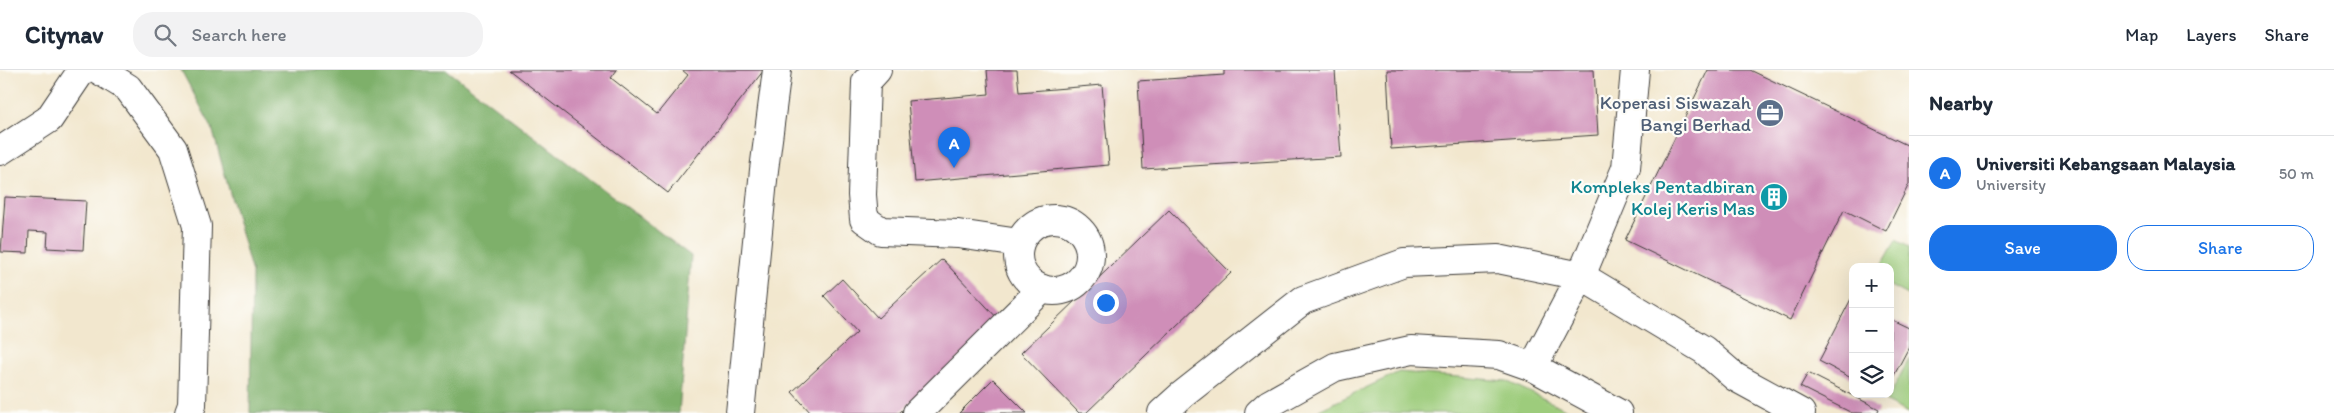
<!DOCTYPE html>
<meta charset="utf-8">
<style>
:root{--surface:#fff;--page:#f2f2f3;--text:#1f2937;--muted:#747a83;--line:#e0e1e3;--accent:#1a73e8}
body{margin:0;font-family:Itim,sans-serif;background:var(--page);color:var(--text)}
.controls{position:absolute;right:15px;bottom:15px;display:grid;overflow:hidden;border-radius:10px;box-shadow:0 5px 20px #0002}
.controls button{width:45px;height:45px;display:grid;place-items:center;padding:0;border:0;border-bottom:1px solid var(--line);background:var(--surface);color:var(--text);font:25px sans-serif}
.you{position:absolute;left:1105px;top:232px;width:18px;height:18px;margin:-12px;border:4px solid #fff;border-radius:50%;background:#1a73e8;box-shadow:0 0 0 8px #1a73e833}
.badge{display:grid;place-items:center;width:32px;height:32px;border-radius:50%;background:var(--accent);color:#fff;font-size:16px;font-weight:700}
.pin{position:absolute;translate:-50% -41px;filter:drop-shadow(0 1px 2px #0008)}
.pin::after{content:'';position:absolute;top:26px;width:18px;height:15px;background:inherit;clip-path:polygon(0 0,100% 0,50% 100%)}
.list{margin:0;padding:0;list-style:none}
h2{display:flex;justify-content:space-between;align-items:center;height:65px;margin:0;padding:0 20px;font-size:21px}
h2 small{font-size:16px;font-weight:400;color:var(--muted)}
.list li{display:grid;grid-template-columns:32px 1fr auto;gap:15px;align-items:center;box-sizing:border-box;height:75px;padding:0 20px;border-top:1px solid var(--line)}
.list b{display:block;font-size:19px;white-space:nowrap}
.list p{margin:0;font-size:16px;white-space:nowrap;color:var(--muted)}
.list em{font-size:16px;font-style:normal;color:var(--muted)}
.actions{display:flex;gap:10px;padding:15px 20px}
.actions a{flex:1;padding:11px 0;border:1px solid var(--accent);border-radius:20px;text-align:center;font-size:18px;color:var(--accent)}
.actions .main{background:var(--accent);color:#fff}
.icon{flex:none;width:28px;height:28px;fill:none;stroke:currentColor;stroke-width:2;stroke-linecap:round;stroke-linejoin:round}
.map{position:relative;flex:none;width:1909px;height:343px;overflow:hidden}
header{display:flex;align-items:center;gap:30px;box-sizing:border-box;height:70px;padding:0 25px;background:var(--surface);border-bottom:1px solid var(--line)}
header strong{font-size:24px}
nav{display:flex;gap:28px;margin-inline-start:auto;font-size:18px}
.search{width:350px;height:45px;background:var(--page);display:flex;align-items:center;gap:12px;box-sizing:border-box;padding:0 18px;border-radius:20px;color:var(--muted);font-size:19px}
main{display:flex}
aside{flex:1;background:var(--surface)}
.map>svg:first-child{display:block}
.green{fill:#9dcc7b;stroke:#5c744c}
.forest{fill:#7eb06b;stroke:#4d6644}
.building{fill:#cf8eb8}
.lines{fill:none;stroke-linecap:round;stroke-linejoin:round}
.minor-casing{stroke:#3c3a37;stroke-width:30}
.minor{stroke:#fff;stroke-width:28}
.labels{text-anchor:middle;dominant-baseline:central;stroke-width:4.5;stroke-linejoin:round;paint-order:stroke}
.service-label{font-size:19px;fill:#4e5e75;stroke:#fdfcf7;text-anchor:end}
.culture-label{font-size:19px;fill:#0d838f;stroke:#fdfcf7;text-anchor:end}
</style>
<header>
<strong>Citynav</strong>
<div class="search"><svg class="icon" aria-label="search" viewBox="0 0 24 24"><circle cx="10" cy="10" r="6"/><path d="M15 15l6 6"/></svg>Search here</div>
<nav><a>Map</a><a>Layers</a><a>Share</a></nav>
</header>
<main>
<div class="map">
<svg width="1909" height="343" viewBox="0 0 1909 343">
<rect width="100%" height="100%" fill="#fdfcf7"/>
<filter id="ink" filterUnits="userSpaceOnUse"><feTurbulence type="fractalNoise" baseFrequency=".02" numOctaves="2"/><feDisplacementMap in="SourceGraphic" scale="10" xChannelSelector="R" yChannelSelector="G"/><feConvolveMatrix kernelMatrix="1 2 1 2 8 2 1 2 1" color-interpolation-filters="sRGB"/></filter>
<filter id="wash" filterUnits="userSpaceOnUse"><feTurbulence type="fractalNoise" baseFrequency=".0096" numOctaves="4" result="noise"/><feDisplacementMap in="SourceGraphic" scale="20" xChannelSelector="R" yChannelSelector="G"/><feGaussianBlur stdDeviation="1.12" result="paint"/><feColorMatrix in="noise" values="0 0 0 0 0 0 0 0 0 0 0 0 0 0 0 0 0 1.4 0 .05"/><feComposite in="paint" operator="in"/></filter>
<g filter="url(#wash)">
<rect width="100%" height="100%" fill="#f2e7ce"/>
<!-- green -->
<g class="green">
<path d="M 1896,170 L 1909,177 L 1909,226 L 1890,216 L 1890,197 L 1881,197 Z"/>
<path d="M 1909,289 L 1909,343 L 1908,343 L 1886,332 Z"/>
<path d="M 1399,302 L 1506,311 L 1574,343 L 1317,343 L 1319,340 Z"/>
</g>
<!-- forest -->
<path class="forest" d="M 181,0 L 447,0 L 691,186 L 679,343 L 250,343 L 252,203 L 212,58 Z"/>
<g id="blocks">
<!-- building -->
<g class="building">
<path d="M 509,0 L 617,0 L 611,8 L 657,44 L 688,5 L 682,0 L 764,0 L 668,123 Z"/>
<path d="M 987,0 L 1017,0 L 1019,22 L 1102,15 L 1109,95 L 915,112 L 908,31 L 989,24 Z"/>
<path d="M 1224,0 L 1335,0 L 1341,87 L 1143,99 L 1138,11 L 1224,5 Z"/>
<path d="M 1387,0 L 1594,0 L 1598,65 L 1391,79 Z"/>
<path d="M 1708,0 L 1750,0 L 1909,76 L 1909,114 L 1886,161 L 1844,140 L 1790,250 L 1625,170 Z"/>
<path d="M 5,127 L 86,131 L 83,180 L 47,178 L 48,162 L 29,161 L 28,183 L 1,182 Z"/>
<path d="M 1169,140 L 1231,203 L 1086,343 L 1079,343 L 1021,283 Z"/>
<path d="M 942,189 L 1000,251 L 899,343 L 811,343 L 792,322 L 857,262 L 824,226 L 842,209 L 878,248 Z"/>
<path d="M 1851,229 L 1853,230 L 1853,309 L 1819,291 Z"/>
<path d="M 1890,249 L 1909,258 L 1909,277 L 1890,313 Z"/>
<path d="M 1808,303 L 1879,339 L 1877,343 L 1852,343 L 1800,317 Z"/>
<path d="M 993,309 L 1027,343 L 959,343 Z"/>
</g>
</g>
</g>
<g filter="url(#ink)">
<use href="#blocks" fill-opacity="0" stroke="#3c3a37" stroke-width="1"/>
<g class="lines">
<defs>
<g id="minor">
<path d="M 99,0 L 128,18 L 173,79 L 197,156 L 192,335 L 189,343"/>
<path d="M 877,0 L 866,12 L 862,125 L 864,149 L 881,161 L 958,164 L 1019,173"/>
<path d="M 0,81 L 49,49 L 82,0"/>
<circle cx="1054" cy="185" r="36"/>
<path d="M 1533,297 L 1581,206 L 1626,98 L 1635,0"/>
<path d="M 740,343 L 764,100 L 777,0"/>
<path d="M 917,343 L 1042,219"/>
<path d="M 1162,343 L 1182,325 L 1303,230 L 1404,193 L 1498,189 L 1581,206 L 1704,280 L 1735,307 L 1801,343"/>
<path d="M 1259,343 L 1269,334 L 1335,297 L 1411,280 L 1499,285 L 1533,297 L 1618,343"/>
</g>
</defs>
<!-- minor casing -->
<use href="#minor" class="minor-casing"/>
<!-- minor -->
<use href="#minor" class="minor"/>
</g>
</g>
<!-- icons -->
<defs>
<symbol id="office-disc" viewBox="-11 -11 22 22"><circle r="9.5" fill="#5c6f8a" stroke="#fdfcf7"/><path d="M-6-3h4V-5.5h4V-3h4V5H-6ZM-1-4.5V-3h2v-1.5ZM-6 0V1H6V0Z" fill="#fff"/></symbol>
<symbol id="building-disc" viewBox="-11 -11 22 22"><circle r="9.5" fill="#0f9aa8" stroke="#fdfcf7"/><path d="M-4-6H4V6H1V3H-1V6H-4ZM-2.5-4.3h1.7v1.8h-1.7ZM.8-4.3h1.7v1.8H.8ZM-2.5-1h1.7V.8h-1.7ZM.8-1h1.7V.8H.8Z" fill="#fff"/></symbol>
</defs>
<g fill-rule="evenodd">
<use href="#office-disc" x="1754" y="27" width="32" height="32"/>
<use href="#building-disc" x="1758" y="111" width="32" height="32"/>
</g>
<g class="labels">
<!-- service labels -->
<g class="service-label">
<text x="1751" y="32">Koperasi Siswazah<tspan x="1751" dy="22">Bangi Berhad</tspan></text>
</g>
<!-- culture labels -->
<g class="culture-label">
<text x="1755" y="116">Kompleks Pentadbiran<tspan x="1755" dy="22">Kolej Keris Mas</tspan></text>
</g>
</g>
</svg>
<div class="controls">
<button>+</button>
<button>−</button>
<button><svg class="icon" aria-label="layers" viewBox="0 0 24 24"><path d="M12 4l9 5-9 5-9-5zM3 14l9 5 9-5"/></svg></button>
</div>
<div class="you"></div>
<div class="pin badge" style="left:954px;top:98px">A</div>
</div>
<aside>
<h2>Nearby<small></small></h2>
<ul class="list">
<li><span class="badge">A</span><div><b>Universiti Kebangsaan Malaysia</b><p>University</p></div><em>50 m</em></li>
</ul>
<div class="actions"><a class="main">Save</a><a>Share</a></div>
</aside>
</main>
